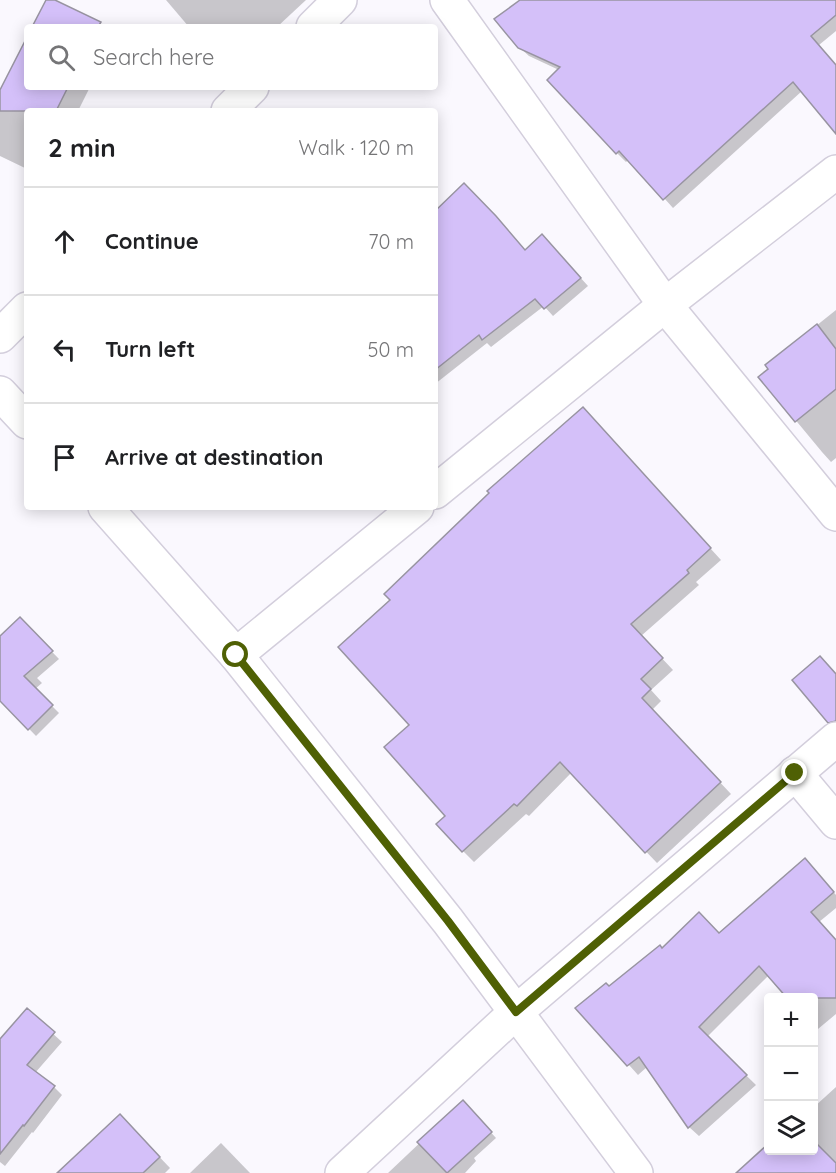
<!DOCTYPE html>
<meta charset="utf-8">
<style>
:root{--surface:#fff;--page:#f2f2f2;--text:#202124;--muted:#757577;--line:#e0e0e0}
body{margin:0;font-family:Quicksand,sans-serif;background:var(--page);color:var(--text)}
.controls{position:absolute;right:18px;bottom:18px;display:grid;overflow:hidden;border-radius:6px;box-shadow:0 3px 15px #0003}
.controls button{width:54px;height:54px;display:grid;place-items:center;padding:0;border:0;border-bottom:2px solid var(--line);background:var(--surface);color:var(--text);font:30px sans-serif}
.stop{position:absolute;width:18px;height:18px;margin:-14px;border:4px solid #4f6004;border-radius:50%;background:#fff}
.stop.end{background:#4f6004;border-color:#fff;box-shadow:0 2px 6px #0008}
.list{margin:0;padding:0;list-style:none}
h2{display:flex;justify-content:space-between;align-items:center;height:78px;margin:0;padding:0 24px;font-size:26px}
h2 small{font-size:20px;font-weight:400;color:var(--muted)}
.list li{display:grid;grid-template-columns:39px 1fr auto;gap:18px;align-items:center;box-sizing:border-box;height:108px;padding:0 24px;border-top:2px solid var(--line)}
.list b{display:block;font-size:22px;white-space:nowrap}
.list em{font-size:20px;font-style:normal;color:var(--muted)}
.icon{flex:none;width:33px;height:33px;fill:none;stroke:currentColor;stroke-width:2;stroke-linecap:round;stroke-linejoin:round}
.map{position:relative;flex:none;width:836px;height:1173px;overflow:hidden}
.search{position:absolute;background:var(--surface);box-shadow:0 3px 15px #0003;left:24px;top:24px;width:414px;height:66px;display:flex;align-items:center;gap:15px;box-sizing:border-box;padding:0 21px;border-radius:6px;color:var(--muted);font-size:22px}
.panel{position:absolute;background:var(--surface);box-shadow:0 3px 15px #0003;left:24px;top:108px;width:414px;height:402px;border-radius:6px}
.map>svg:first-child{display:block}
.shadow{fill:#0003}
.building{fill:#d4c0f9;stroke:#9894a1;stroke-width:1.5}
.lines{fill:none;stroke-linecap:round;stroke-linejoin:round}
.street-casing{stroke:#d3cedc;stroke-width:36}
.secondary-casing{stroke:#d3cedc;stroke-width:36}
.street{stroke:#fff;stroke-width:33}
.secondary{stroke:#fff;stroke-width:33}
.route{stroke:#4f6004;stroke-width:8}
</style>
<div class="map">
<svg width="836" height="1173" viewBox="0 0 836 1173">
<rect width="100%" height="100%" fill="#faf8fe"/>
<!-- shadow -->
<g class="shadow">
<path d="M 166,0 L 306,0 L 277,27 L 189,27 Z"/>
<path d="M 522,0 L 826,0 L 836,11 L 836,31 L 819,45 L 836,66 L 836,112 L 802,91 L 673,208 L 629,159 L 626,162 L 617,153 L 550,80 L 559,70 L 529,56 L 519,47 Z"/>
<path d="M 27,40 L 27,87 L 90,87 L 78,111 L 27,111 L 27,169 L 0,156 L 0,93 Z"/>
<path d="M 435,213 L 525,251 L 550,244 L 588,286 L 553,316 L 544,306 L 491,347 L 487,343 L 435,384 Z"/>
<path d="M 836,310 L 836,458 L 831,462 L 822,452 L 760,377 L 770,369 L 767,365 Z"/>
<path d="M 593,420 L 721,560 L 696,582 L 699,585 L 641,636 L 673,670 L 651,690 L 661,701 L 652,710 L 731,794 L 657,863 L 571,773 L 529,816 L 526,814 L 474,862 L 463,851 L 447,816 L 411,725 Z"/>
<path d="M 20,619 L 59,659 L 37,678 L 42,683 L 35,689 L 59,713 L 36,736 L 0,699 L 0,638 Z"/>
<path d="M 814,870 L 836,895 L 836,908 L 819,922 L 836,941 L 836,1014 L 818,1029 L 814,1024 L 814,998 L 769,975 L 707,1037 L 756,1085 L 699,1136 L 689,1127 L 647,1067 L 638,1075 L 578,1008 L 609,988 L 662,950 L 719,935 Z"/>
<path d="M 27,1010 L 62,1042 L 35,1073 L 54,1087 L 62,1095 L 33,1133 L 32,1132 L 5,1166 L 0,1162 L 0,1042 Z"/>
<path d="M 836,1087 L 836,1173 L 758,1173 L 750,1163 L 768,1146 L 768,1150 L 814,1150 L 814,1107 Z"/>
<path d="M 463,1102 L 496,1138 L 474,1158 L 476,1161 L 465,1173 L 388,1173 Z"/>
<path d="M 131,1127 L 170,1168 L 165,1173 L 70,1173 Z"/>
<path d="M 221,1143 L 250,1173 L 190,1173 Z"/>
</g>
<!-- building -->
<g class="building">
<path d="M 46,0 L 55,0 L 101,22 L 98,27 L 32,27 Z"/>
<path d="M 520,0 L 836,0 L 836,15 L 811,36 L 836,65 L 836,134 L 793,82 L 663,200 L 619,151 L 616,154 L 547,80 L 560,67 L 518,48 L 494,19 Z"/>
<path d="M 27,37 L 27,87 L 68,87 L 56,111 L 0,111 L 0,90 Z"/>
<path d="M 464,183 L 496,216 L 525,250 L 542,234 L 581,278 L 544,309 L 535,299 L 482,340 L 479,335 L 435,370 L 435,211 Z"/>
<path d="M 817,324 L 836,349 L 836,389 L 795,422 L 758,377 L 768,369 L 765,365 Z"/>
<path d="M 583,407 L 711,548 L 687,570 L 689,573 L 631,624 L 663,658 L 641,679 L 651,689 L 642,698 L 721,782 L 645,853 L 560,762 L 517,806 L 514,804 L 462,852 L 436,824 L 445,816 L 384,747 L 409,725 L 338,647 L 390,600 L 384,594 L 489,493 L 487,491 Z"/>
<path d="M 20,617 L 53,651 L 24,676 L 53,705 L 28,730 L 0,701 L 0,636 Z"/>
<path d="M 820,656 L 836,674 L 836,721 L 828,723 L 792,680 Z"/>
<path d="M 805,858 L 834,892 L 811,912 L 836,940 L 836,998 L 787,998 L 759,966 L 699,1027 L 747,1075 L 688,1128 L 639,1057 L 627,1066 L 575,1008 L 606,983 L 609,986 L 660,945 L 662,948 L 699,912 L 719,933 Z"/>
<path d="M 27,1008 L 55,1032 L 27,1065 L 55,1086 L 24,1126 L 23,1125 L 0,1154 L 0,1039 Z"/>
<path d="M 463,1100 L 492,1132 L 447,1173 L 417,1142 Z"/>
<path d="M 120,1114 L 160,1157 L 143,1173 L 57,1173 Z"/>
<path d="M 813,1140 L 836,1163 L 836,1173 L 736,1173 L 768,1144 L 768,1150 L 813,1150 Z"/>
</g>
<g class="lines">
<defs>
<g id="street">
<path d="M 447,0 L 665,305 L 836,514"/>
<path d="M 313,27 L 340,0"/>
<path d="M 228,111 L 252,87"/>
<path d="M 0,336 L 27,309"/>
<path d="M 435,492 L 665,305 L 836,172"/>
<path d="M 236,655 L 417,507"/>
<path d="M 795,773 L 836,822"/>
<path d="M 342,1173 L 516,1012 L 836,739"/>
</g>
<g id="secondary">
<path d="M 0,393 L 27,422"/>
<path d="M 105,507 L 236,655 L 448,921 L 636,1173"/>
</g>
</defs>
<!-- street casing -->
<use href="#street" class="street-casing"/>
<!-- secondary casing -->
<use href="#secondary" class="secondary-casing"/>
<!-- street -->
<use href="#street" class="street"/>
<!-- secondary -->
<use href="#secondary" class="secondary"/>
</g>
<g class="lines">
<!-- route -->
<path class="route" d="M 236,655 L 448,921 L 516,1012 L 795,773"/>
</g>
</svg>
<div class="controls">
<button>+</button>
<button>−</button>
<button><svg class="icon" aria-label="layers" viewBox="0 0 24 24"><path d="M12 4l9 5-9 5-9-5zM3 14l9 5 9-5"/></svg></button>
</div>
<div class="stop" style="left:236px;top:655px"></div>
<div class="stop end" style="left:795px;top:773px"></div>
<div class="search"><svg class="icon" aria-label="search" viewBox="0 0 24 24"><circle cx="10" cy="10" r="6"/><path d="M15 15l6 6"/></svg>Search here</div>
<section class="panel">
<h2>2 min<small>Walk · 120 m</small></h2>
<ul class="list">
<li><svg class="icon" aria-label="ahead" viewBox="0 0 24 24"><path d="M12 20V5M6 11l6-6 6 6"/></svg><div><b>Continue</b></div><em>70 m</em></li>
<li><svg class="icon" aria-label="left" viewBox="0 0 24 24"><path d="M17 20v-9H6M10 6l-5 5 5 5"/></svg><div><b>Turn left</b></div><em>50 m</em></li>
<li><svg class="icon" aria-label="arrive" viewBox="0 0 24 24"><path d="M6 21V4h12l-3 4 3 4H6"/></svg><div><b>Arrive at destination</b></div></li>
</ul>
</section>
</div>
